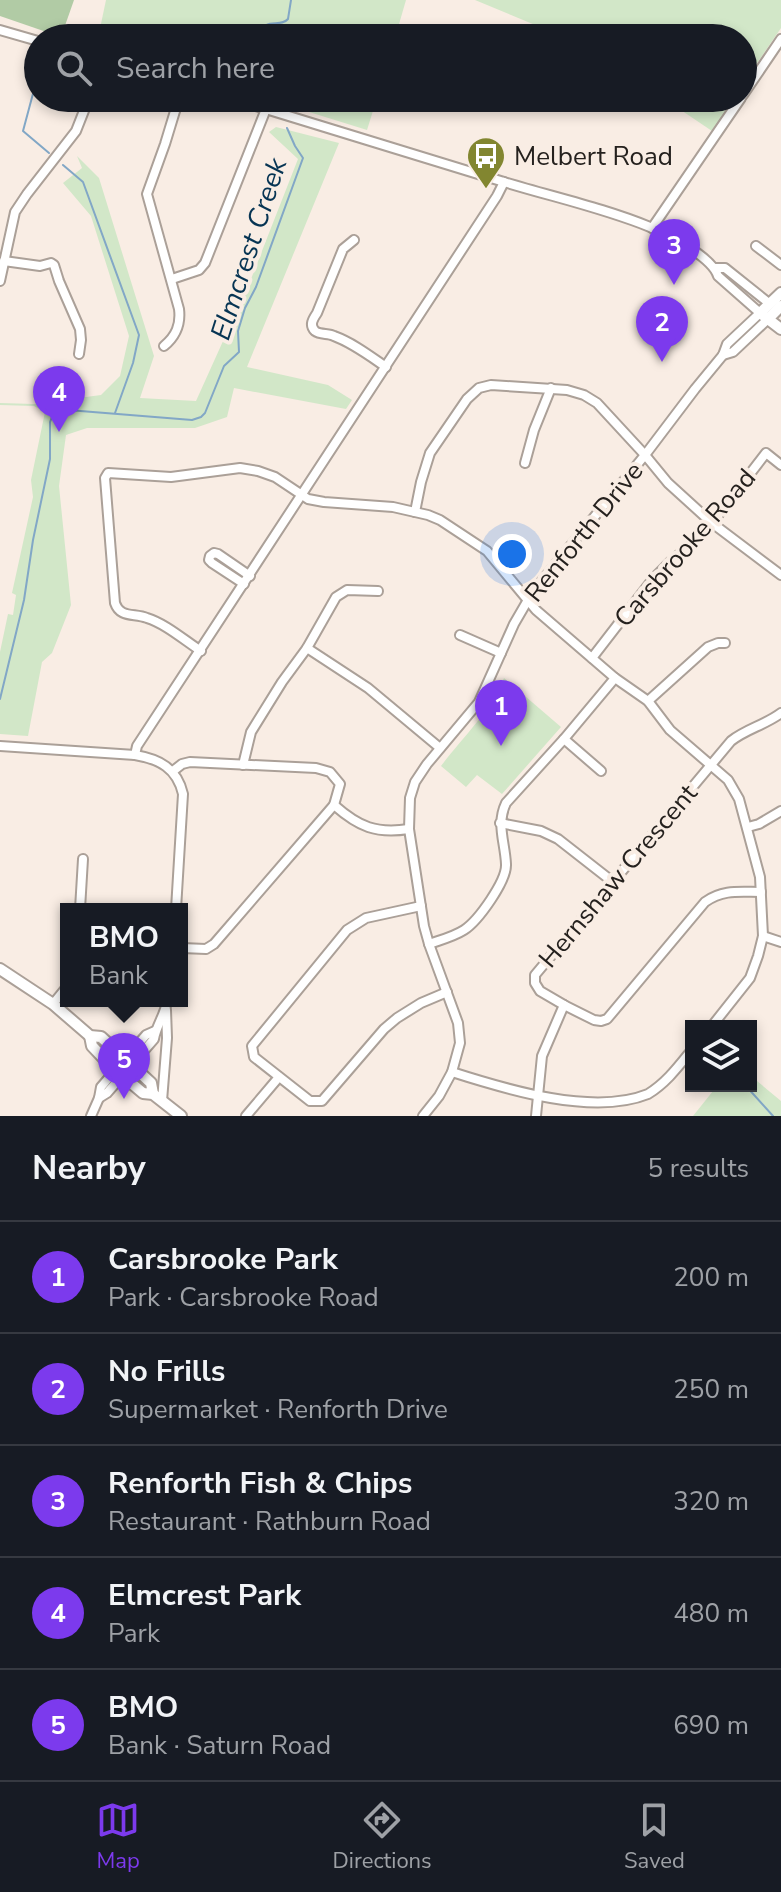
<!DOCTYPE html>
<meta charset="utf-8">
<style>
:root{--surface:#171b24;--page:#242831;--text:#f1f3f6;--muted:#9ea1a6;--line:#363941;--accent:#7c3aed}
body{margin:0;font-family:"Nunito Sans",sans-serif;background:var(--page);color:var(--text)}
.controls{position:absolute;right:24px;bottom:24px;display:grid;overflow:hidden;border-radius:0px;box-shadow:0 4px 12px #0003}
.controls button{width:72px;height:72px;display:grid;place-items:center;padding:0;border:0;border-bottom:2px solid var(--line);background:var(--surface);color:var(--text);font:40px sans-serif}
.you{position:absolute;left:512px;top:554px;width:28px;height:28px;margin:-20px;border:6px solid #fff;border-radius:50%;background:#1a73e8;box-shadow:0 0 0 12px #1a73e833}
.badge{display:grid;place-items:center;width:52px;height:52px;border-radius:50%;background:var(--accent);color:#fff;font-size:26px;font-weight:700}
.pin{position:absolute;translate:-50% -66px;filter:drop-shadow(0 2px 4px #0008)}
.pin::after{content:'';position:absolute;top:42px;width:28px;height:24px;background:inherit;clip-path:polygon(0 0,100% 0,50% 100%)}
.popup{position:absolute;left:60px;top:903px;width:128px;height:104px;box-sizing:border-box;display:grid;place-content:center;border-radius:0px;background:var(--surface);filter:drop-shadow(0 2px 6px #0005);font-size:26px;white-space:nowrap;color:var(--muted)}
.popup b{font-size:30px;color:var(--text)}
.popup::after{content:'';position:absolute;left:50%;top:100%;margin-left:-16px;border:16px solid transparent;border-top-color:var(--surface)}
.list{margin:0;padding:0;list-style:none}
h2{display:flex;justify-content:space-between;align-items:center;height:104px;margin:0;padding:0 32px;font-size:34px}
h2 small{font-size:26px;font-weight:400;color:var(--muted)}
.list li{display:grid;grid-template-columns:52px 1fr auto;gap:24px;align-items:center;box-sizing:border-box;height:112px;padding:0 32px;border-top:2px solid var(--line)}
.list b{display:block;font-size:30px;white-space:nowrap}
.list p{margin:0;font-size:26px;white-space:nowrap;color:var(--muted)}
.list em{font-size:26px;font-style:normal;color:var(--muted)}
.icon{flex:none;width:44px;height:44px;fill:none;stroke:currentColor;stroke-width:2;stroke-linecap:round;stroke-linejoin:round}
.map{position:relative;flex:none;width:781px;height:1116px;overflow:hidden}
.search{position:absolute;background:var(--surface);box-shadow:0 4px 12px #0003;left:24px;right:24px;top:24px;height:88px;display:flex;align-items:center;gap:20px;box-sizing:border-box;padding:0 28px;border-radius:44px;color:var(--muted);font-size:30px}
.sheet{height:664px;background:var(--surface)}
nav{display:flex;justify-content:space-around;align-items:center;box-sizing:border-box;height:112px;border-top:2px solid var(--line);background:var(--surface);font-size:22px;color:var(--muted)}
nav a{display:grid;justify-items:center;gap:4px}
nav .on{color:var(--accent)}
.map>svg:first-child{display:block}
.green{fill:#d2e7c8}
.forest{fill:#b1cba5}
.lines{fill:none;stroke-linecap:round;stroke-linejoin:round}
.stream{stroke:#82a7c6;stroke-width:2}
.minor-casing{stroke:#aba098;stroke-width:12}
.major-casing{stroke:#aba098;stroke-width:14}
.minor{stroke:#fff;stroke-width:8}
.major{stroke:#fff;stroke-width:10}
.labels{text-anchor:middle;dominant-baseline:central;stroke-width:8;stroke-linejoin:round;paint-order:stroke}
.poi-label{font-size:26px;fill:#25211e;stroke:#f9ede4;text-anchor:start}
.street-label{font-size:26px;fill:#25211e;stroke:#f9ede4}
.water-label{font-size:28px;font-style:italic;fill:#063453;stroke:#f9ede4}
</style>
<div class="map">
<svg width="781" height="1116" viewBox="0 0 781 1116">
<rect width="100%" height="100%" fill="#f9ede4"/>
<!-- green -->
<g class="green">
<path d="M 106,0 L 406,0 L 395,38 L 98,38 Z"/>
<path d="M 475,0 L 781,0 L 781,28 L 743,84 L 743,38 L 563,38 L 540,27 Z"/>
<path d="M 264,98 L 377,98 L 367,130 Z"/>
<path d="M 663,98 L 734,98 L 712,131 Z"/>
<path d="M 276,127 L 339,143 L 247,367 L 328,385 L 352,400 L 346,409 L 234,388 L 227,417 L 195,428 L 87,428 L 66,435 L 59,486 L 71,605 L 52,653 L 42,662 L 28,736 L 0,734 L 0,652 L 8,614 L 13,615 L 16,595 L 12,593 L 33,497 L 31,480 L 45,412 L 34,406 L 0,405 L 0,403 L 34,404 L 101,395 L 120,376 L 129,336 L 91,216 L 63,183 L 82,168 L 77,156 L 99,178 L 154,356 L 140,398 L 196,401 L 251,279 L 298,159 L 269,132 Z"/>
<path d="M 504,678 L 561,727 L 502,794 L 477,775 L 466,787 L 441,766 C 463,737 490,712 504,678 Z"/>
<path d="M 751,1076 L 781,1101 L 781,1116 L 693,1116 L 713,1091 L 708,1086 L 751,1086 Z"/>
</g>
<!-- forest -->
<path class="forest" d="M 0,0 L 74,0 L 61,37 L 0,16 Z"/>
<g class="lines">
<!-- stream -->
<g class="stream">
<path d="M 265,38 L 266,25 C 273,21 282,26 288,19 L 291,0"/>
<path d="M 38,75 L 23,131 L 49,153"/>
<path d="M 272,98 L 274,102"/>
<path d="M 63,165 L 83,182 L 139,335 L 133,363 L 115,413"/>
<path d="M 0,699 L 24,600 L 33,540 L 50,459 L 50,422 L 54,412 L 68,410 L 192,420 L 201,417 L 205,413 L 224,366 L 239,352 L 238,331 L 245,308 L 256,287 L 303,158 L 295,146 L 287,128"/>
<path d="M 746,1086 L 773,1116"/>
</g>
<defs>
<g id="minor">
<path d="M 0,30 L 38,41"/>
<path d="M 743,95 L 781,39"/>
<path d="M 230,98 C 322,126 413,155 504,182 C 553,197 604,208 650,227 C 669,235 712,257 718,276 L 760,313 L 727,344 L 723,355 L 695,389 L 645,455 L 532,593 L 514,624 L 479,702 L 427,764 L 415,782 L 410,798 L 409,829 L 424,926 L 429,944 L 458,1023 L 460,1043 L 452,1072 L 439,1096 L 423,1116"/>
<path d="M 652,228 L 741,98"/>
<path d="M 354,240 L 343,249 L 317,313 C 313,319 309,325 315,331 C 320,335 329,333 334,336 C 353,343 370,356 386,367"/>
<path d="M 756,246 L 781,265"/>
<path d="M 4,261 L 40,266 L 51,263 L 54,265 L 59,281 L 80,329 L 81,340 L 79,354"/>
<path d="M 715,268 L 725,268 L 770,304"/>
<path d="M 172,279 L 199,270 L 205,263 L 266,109"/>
<path d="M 0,281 L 15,212 L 27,194 L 76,131 L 89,98"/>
<path d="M 164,346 C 176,336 181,325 179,309 L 147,194 L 165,144 L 179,98"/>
<path d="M 723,355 L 733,352 L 768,319"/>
<path d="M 525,463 L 534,430 L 551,388"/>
<path d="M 415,512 L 421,482 L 430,453 L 467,399 L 479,388 L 491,385 L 567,390 L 584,395 L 597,403 L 645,455 L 668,483 L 712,523 L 781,575"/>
<path d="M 244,584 L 212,563 L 209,560 L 210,556 L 214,553 L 218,554 L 250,576"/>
<path d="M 460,635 L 501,653"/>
<path d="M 307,648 L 368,688 L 440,748"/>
<path d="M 201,651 C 184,640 166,624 147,618 C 134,613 120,618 115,603 L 105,478 L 108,473 L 171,477 L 240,468 L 258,471 L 275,477 L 308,499 L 324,502 L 393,507 L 428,515 L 440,520 L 487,551 L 536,610 L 615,678 L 648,701 L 670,730 L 728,780 L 739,799 L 760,877 L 763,936 L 758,956 L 750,978 L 712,1026"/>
<path d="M 592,658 L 653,579 L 670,562 L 702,536 L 766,453 L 781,465"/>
<path d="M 648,701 L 708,647 L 718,643 L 725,643"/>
<path d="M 564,739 L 601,771"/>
<path d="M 0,746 L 135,755 C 159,759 177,768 183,794 L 176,909"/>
<path d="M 135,755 L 137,746 L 497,196 L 504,182"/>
<path d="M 243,765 L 251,732 L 282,682 L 307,648 L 336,597 L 347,590 L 378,591"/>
<path d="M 173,771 L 182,764 L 190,762 L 316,768 L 330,772 L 340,784 L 334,805 L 214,944 L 206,949 L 182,948"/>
<path d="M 334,805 C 359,827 376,834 409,829"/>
<path d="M 500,823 L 541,831 L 558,839 L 613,882"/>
<path d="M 748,827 L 759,824 L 781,811"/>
<path d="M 761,892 C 740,892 723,889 705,902 L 607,1019 L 601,1021 L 594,1020 L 564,1005 L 540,991 L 535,983 L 535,975 L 731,741 C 746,729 765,725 781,713"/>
<path d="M 421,906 L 366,918 L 347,930 L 252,1046 L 254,1057 L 310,1101 L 322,1101 L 384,1029 L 397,1018 L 421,1003 L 447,992"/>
<path d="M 80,909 L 83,859"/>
<path d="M 763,936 L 781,942"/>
<path d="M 429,944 C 440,940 453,937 464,930 C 478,921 507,881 506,864 C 505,842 496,824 506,803 L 564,739 L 615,678"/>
<path d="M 53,1004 L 66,988"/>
<path d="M 452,1072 C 508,1090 594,1116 648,1094 C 666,1083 678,1067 691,1051"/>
<path d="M 99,1098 L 107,1093 L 154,1039 C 156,1026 165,1015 167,1001"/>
<path d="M 162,1101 L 167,1038 L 166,1010"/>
<path d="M 91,1116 L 99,1098 L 101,1087 L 146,1035 L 155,1031"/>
<path d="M 246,1116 L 279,1077"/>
<path d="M 536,1116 L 542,1056 L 564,1005"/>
</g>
<g id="major">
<path d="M 781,293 L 760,313 L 781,329"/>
<path d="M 768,319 L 781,306"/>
<path d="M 0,969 L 53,1004 L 90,1036 L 101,1037 L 151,1083 L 153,1094"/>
<path d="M 90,1036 L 92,1046 L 111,1066 L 143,1093 L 153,1094 L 181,1116"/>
</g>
</defs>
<!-- minor casing -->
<use href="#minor" class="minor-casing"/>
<!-- major casing -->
<use href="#major" class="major-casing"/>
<!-- minor -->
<use href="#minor" class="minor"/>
<!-- major -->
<use href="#major" class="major"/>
</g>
<!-- icons -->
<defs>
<symbol id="bus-pin" viewBox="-11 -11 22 30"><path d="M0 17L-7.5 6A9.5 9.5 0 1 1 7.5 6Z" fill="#828630" stroke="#f9ede4"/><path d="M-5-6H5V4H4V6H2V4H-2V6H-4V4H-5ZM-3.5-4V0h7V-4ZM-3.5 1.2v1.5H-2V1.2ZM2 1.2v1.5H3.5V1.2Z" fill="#fff"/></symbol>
</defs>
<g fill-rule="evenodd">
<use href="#bus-pin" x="464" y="134" width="44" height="60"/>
</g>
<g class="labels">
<!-- poi labels -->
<g class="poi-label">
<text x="514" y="156">Melbert Road</text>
</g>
<!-- street labels -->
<g class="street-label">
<text transform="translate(584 532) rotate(-51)">Renforth Drive</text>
<text transform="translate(685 548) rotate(-49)">Carsbrooke Road</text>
<text transform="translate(618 876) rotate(-50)">Hernshaw Crescent</text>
</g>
<!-- water labels -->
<g class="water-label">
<text transform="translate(249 249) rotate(-72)">Elmcrest Creek</text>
</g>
</g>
</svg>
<div class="controls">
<button><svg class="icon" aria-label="layers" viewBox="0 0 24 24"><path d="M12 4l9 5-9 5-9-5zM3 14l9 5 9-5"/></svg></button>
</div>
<div class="you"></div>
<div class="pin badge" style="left:501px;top:746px">1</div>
<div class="pin badge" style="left:662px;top:362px">2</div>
<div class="pin badge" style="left:674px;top:285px">3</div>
<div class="pin badge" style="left:59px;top:432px">4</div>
<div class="pin badge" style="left:124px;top:1099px">5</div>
<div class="popup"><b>BMO</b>Bank</div>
<div class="search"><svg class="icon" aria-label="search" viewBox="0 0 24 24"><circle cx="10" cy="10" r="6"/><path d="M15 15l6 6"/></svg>Search here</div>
</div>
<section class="sheet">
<h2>Nearby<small>5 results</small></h2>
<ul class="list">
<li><span class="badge">1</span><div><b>Carsbrooke Park</b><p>Park · Carsbrooke Road</p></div><em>200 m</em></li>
<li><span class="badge">2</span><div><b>No Frills</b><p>Supermarket · Renforth Drive</p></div><em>250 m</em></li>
<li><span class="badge">3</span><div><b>Renforth Fish &amp; Chips</b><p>Restaurant · Rathburn Road</p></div><em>320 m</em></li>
<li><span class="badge">4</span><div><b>Elmcrest Park</b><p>Park</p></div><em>480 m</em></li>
<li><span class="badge">5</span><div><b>BMO</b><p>Bank · Saturn Road</p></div><em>690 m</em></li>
</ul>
</section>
<nav>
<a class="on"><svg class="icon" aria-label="map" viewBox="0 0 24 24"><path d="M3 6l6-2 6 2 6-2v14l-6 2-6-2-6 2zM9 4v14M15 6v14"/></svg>Map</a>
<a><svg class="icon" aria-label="directions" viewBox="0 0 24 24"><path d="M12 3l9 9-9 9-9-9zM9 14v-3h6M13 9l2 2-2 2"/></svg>Directions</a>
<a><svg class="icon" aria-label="saved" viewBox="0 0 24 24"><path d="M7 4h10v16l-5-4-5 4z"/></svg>Saved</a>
</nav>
